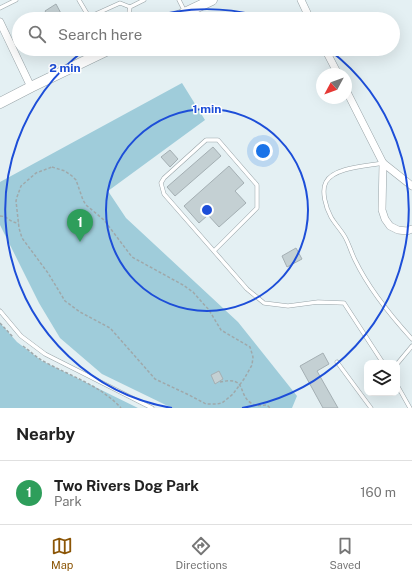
<!DOCTYPE html>
<style>
:root{--surface:#fff;--page:#f2f2f2;--text:#222;--muted:#767676;--line:#e0e0e0;--accent:#8b5506}
body{margin:0;font-family:"Public Sans",sans-serif;background:var(--page);color:var(--text)}
.controls{position:absolute;right:12px;bottom:12px;display:grid;overflow:hidden;border-radius:8px;box-shadow:0 4px 16px #0002}
.controls button{width:36px;height:36px;display:grid;place-items:center;padding:0;border:0;border-bottom:1px solid var(--line);background:var(--surface);color:var(--text);font:20px sans-serif}
.compass{position:absolute;left:316px;top:68px;width:36px;height:36px;border-radius:50%;background:var(--surface);box-shadow:0 4px 16px #0002;rotate:229deg}
.you{position:absolute;left:263px;top:151px;width:14px;height:14px;margin:-10px;border:3px solid #fff;border-radius:50%;background:#1a73e8;box-shadow:0 0 0 6px #1a73e833}
.badge{display:grid;place-items:center;width:26px;height:26px;border-radius:50%;background:var(--accent);color:#fff;font-size:13px;font-weight:700}
.pin{position:absolute;translate:-50% -33px;filter:drop-shadow(0 1px 2px #0008)}
.pin::after{content:'';position:absolute;top:21px;width:14px;height:12px;background:inherit;clip-path:polygon(0 0,100% 0,50% 100%)}
.list{margin:0;padding:0;list-style:none}
h2{display:flex;justify-content:space-between;align-items:center;height:52px;margin:0;padding:0 16px;font-size:17px}
h2 small{font-size:13px;font-weight:400;color:var(--muted)}
.list li{display:grid;grid-template-columns:26px 1fr auto;gap:12px;align-items:center;box-sizing:border-box;height:64px;padding:0 16px;border-top:1px solid var(--line)}
.list b{display:block;font-size:15px;white-space:nowrap}
.list p{margin:0;font-size:13px;white-space:nowrap;color:var(--muted)}
.list em{font-size:13px;font-style:normal;color:var(--muted)}
.icon{flex:none;width:22px;height:22px;fill:none;stroke:currentColor;stroke-width:2;stroke-linecap:round;stroke-linejoin:round}
.map{position:relative;flex:none;width:412px;height:408px;overflow:hidden}
.search{position:absolute;background:var(--surface);box-shadow:0 4px 16px #0002;left:12px;right:12px;top:12px;height:44px;display:flex;align-items:center;gap:10px;box-sizing:border-box;padding:0 14px;border-radius:22px;color:var(--muted);font-size:15px}
.sheet{height:116px;background:var(--surface)}
nav{display:flex;justify-content:space-around;align-items:center;box-sizing:border-box;height:56px;border-top:1px solid var(--line);background:var(--surface);font-size:11px;color:var(--muted)}
nav a{display:grid;justify-items:center;gap:2px}
nav .on{color:var(--accent)}
.map>svg:first-child{display:block}
.green{fill:#9fccda}
.building{fill:#c4d0d3;stroke:#a4afb3}
.lines{fill:none;stroke-linecap:round;stroke-linejoin:round}
.lane-casing{stroke:#99a4a8;stroke-width:4.5}
.street-casing{stroke:#99a4a8;stroke-width:8}
.secondary-casing{stroke:#99a4a8;stroke-width:11}
.path{stroke:#9fa8aa;stroke-width:1.5;stroke-dasharray:3 2;stroke-linecap:butt}
.lane{stroke:#fff;stroke-width:3.5}
.street{stroke:#fff;stroke-width:7}
.secondary{stroke:#fff;stroke-width:10}
.ring{fill:none;stroke:#1d4ed8;stroke-width:2}
.centre{fill:#1d4ed8;stroke:#fff;stroke-width:2}
.ring-label{font-size:12px;text-anchor:middle;font-weight:bold;fill:#1d4ed8;stroke:#fff;stroke-width:3;stroke-linejoin:round;paint-order:stroke}
</style>
<div class="map">
<svg width="412" height="408" viewBox="0 0 412 408">
<rect width="100%" height="100%" fill="#e4f0f3"/>
<!-- green -->
<g class="green">
<path d="M 182,83 L 205,120 L 108,191 L 126,218 L 238,322 L 297,396 L 292,408 L 172,408 L 102,374 L 60,338 L 39,303 L 0,225 L 0,182 Z"/>
<path d="M 0,323 L 17,342 L 42,361 L 138,408 L 0,408 Z"/>
</g>
<!-- building -->
<g class="building">
<path d="M 56,4 L 64,19 L 50,19 L 45,11 Z"/>
<path d="M 213,147 L 221,156 L 175,196 L 167,187 Z"/>
<path d="M 170,150 L 178,159 L 170,167 L 161,157 Z"/>
<path d="M 229,166 L 244,183 L 235,191 L 246,203 L 219,227 L 208,215 L 199,223 L 184,206 Z"/>
<path d="M 296,248 L 302,259 L 287,267 L 282,256 Z"/>
<path d="M 323,353 L 329,364 L 317,371 L 338,408 L 323,408 L 300,366 Z"/>
<path d="M 219,371 L 223,379 L 215,384 L 211,375 Z"/>
</g>
<g class="lines">
<defs>
<g id="lane">
<path d="M 79,0 L 89,17"/>
<path d="M 179,0 L 185,12"/>
<path d="M 0,8 L 16,0"/>
<path d="M 88,19 L 89,17 L 120,3 L 130,7"/>
<path d="M 132,19 L 129,13 L 130,7 L 144,0"/>
<path d="M 383,163 C 368,166 334,167 326,182 C 321,191 326,208 331,217 C 335,224 341,230 345,237 C 349,244 351,252 355,260 C 369,289 390,315 412,339"/>
<path d="M 214,251 L 257,208 L 257,185 L 218,140 L 206,140 L 164,178 L 161,183 L 164,194 L 247,289 L 264,303 L 288,306 L 318,302 L 344,303 L 383,363"/>
<path d="M 0,311 L 21,336 L 45,354 L 152,408"/>
<path d="M 337,362 L 371,408"/>
<path d="M 397,364 L 412,346"/>
<path d="M 397,385 L 410,408"/>
</g>
<g id="street">
<path d="M 301,0 L 310,19"/>
<path d="M 0,22 L 31,87"/>
<path d="M 325,49 L 338,74"/>
<path d="M 346,90 L 383,163 L 382,210 L 385,219 L 390,226 L 398,230 L 407,231 L 412,229"/>
<path d="M 383,163 L 412,186"/>
</g>
<g id="secondary">
<path d="M 172,19 L 212,0"/>
<path d="M 0,103 L 31,87 L 110,49"/>
</g>
</defs>
<!-- lane casing -->
<use href="#lane" class="lane-casing"/>
<!-- street casing -->
<use href="#street" class="street-casing"/>
<!-- secondary casing -->
<use href="#secondary" class="secondary-casing"/>
<!-- path -->
<g class="path">
<path d="M 52,167 L 65,171 L 72,176 L 76,180 L 83,200 L 86,205 L 104,220 L 132,257 L 183,285 L 193,292 L 209,310 L 221,330 L 250,347 L 253,357 L 252,365 L 244,379 L 233,394 L 222,403 L 217,404 L 206,404 L 189,395 L 155,379 L 110,328 L 80,312 L 65,301 L 48,273 L 22,238 L 19,228 L 16,201 L 17,197 L 21,186 L 36,173 Z"/>
<path d="M 0,216 C 8,216 10,223 19,223"/>
<path d="M 0,323 L 13,337"/>
<path d="M 23,346 C 30,351 36,357 43,361 C 70,376 100,385 121,408"/>
<path d="M 220,382 C 248,376 237,394 251,403 C 256,407 262,405 267,405 L 270,408"/>
</g>
<!-- lane -->
<use href="#lane" class="lane"/>
<!-- street -->
<use href="#street" class="street"/>
<!-- secondary -->
<use href="#secondary" class="secondary"/>
</g>
<!-- distance rings -->
<g class="ring">
<circle cx="207" cy="210" r="101"/>
<path d="M172 408A201 201 0 0 1 86 49M145 19A201 201 0 0 1 269 19M328 49A201 201 0 0 1 242 408"/>
</g>
<circle cx="207" cy="210" r="6" class="centre"/>
<g class="ring-label">
<text x="65" y="72">2 min</text>
<text x="207" y="113">1 min</text>
</g>
</svg>
<div class="controls">
<button><svg class="icon" aria-label="layers" viewBox="0 0 24 24"><path d="M12 4l9 5-9 5-9-5zM3 14l9 5 9-5"/></svg></button>
</div>
<svg class="compass" viewBox="-18 -18 36 36"><path d="M0-13l5 13h-10z" fill="#e53935"/><path d="M0 13l5-13h-10z" fill="#767676"/></svg>
<div class="you"></div>
<div class="pin badge" style="left:80px;top:242px;background:#2e9e5b">1</div>
<div class="search"><svg class="icon" aria-label="search" viewBox="0 0 24 24"><circle cx="10" cy="10" r="6"/><path d="M15 15l6 6"/></svg>Search here</div>
</div>
<section class="sheet">
<h2>Nearby<small></small></h2>
<ul class="list">
<li><span class="badge" style="background:#2e9e5b">1</span><div><b>Two Rivers Dog Park</b><p>Park</p></div><em>160 m</em></li>
</ul>
</section>
<nav>
<a class="on"><svg class="icon" aria-label="map" viewBox="0 0 24 24"><path d="M3 6l6-2 6 2 6-2v14l-6 2-6-2-6 2zM9 4v14M15 6v14"/></svg>Map</a>
<a><svg class="icon" aria-label="directions" viewBox="0 0 24 24"><path d="M12 3l9 9-9 9-9-9zM9 14v-3h6M13 9l2 2-2 2"/></svg>Directions</a>
<a><svg class="icon" aria-label="saved" viewBox="0 0 24 24"><path d="M7 4h10v16l-5-4-5 4z"/></svg>Saved</a>
</nav>
